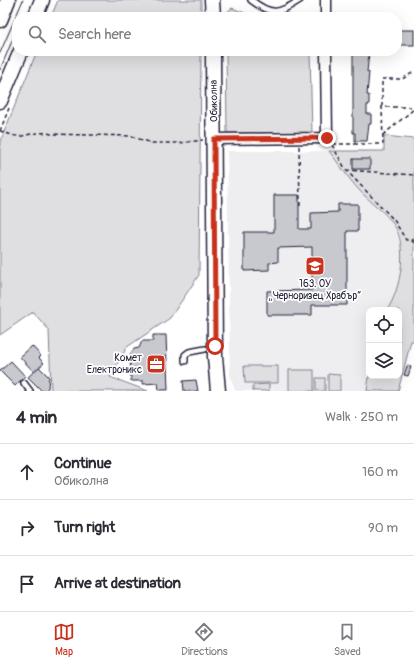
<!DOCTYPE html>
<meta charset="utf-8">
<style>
:root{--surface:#fff;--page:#f7f7f7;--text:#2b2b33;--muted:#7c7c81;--line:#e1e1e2;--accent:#c8321e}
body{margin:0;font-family:Pangolin,sans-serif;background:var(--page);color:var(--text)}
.controls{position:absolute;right:12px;bottom:12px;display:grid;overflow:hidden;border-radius:8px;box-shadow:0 4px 16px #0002}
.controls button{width:36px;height:36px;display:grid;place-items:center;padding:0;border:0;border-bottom:1px solid var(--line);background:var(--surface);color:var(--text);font:20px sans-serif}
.stop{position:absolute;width:12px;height:12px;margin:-9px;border:3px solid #c8321e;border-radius:50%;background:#fff}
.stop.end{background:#c8321e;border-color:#fff;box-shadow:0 1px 4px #0008}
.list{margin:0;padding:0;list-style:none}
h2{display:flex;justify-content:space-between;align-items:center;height:52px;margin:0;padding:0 16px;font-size:17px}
h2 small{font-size:13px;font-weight:400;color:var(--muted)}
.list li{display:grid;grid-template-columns:26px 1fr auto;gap:12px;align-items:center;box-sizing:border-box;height:56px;padding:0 16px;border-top:1px solid var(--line)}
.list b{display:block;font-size:15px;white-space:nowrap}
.list p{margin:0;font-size:13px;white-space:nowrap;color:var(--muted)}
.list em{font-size:13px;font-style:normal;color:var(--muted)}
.icon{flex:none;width:22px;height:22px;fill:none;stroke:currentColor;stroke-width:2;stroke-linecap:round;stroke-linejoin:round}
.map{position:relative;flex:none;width:414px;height:391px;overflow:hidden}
.search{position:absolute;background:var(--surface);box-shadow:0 4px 16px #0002;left:12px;right:12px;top:12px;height:44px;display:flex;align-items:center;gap:10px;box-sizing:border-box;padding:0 14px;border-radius:16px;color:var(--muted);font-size:15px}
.sheet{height:220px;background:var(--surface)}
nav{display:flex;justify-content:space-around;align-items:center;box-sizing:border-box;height:56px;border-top:1px solid var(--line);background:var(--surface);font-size:11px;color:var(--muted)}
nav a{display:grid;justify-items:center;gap:2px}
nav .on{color:var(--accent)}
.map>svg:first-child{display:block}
.built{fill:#eeeef1}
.green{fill:#dfdfe2;stroke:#80808e}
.building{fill:#c8c8cf;stroke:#22223b}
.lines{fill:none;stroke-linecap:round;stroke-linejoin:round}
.lane-casing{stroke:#22223b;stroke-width:8}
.street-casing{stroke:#22223b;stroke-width:13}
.secondary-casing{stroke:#22223b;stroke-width:17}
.path{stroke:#22223b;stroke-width:1.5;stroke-dasharray:4 3;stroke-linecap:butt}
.lane{stroke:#fff;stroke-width:5}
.street{stroke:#fff;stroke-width:10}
.secondary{stroke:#fff;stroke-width:14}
.tram{stroke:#22223b;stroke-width:1}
.route{stroke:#c8321e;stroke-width:5}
.labels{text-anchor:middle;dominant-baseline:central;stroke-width:3.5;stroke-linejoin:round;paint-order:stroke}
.street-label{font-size:10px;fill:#22223b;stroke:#fff}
.poi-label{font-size:10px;fill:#22223b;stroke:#fff}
</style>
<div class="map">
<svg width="414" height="391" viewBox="0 0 414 391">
<rect width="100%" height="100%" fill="#fff"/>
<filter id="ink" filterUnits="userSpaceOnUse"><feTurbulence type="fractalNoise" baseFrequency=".025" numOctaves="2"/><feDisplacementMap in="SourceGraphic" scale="8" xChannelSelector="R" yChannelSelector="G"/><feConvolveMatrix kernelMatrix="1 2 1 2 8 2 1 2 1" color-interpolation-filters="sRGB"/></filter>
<g filter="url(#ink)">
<!-- built -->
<path class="built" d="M 227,151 L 329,151 L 358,189 L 394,225 L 402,250 L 399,282 L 393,300 L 387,310 L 369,310 L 367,391 L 235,391 L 230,375 Z"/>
<!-- green -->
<g class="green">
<path d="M 58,0 L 201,0 L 201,17 L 51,17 Z"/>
<path d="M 232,8 L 255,17 L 226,17 L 226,13 Z"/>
<path d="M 37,51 L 201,51 L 199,275 L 170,318 L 127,347 L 110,377 L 148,391 L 51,391 L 49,330 L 33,312 L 0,335 L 0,142 Z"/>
<path d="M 226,51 L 310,51 L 312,133 L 227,133 Z"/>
<path d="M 384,136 L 414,139 L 414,341 L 411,341 L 398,391 L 367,391 L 369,376 L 399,376 L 399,310 L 387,310 C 401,289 408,247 394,225 C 387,214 368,200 359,190 C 348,178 339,164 329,151 L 384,151 Z"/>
<path d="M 244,366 L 278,366 L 278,383 L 245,383 Z"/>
<rect x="289" y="370" width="25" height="21"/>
<path d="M 328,374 L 340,375 L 340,391 L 328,391 Z"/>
<rect x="316" y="378" width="9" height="13"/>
<path d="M 269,384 L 269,391 L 253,391 L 253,385 Z"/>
</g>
<!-- building -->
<g class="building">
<path d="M 280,11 L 296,17 L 278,17 Z"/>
<rect x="397" y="30" width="17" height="15"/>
<path d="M 353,51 L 367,51 L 367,53 L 369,53 L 367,72 L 369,72 L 367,95 L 369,95 L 369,105 L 367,105 L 367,114 L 371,114 L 371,124 L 369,124 L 367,141 L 355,141 L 355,133 L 353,133 Z"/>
<rect x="353" y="159" width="17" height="10"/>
<path d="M 274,195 L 299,195 L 299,229 L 311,229 L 311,213 L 338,212 L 338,204 L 358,204 L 358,231 L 347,231 L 347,305 L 312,305 L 312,315 L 267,315 L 267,291 L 312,290 L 312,247 L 278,248 L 278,262 L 269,263 L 269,270 L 244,271 L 244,232 L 274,232 Z"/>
<path d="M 153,335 L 166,335 L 168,390 L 159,390 L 158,383 L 143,384 L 143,381 L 131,381 L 130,354 L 134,349 L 139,348 L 142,341 L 153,341 Z"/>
<path d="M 32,346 L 41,356 L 39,358 L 44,363 L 34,372 L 20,357 Z"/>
<path d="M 11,361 L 25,376 L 15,386 L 0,371 Z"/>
<path d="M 407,366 L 411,367 L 408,376 L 404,375 Z"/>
<path d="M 39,367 L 49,377 L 48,388 L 45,391 L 42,391 L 28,377 Z"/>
<path d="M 196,380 L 198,391 L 184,391 L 183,381 Z"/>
</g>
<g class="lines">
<defs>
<g id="lane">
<path d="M 251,0 C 272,16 278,14 300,0"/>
<path d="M 185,361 L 185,355 L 189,352 L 205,349"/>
<path d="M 24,383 L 30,391"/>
</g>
<g id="street">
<path d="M 326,0 L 326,17"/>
<path d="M 214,139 L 327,138 L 326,51"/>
</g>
<g id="secondary">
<path d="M 212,0 L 213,17"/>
<path d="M 35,17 L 42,0"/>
<path d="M 0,20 L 8,0"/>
<path d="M 213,51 L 215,357 L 218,391"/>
<path d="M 0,101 L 21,51"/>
</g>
</defs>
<!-- lane casing -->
<use href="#lane" class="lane-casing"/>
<!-- street casing -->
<use href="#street" class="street-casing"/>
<!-- secondary casing -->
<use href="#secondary" class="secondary-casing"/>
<!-- path -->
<g class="path">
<path d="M 382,107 L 382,79 L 402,79 L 414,72"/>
<path d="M 0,131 C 7,133 14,137 22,136 C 32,134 42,131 51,134 L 130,136 L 152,143 L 180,143 L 203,140"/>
<path d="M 0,131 L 9,108"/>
<path d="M 383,135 L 414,109"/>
<path d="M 333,144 L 383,144 L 382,107 L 414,107"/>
<path d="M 332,145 L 346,170 L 394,220 L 406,240 L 414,240"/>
<path d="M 299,146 L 300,208"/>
<path d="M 346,170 L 414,175"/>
<path d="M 411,240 L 414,243"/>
</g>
<!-- lane -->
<use href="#lane" class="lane"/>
<!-- street -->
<use href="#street" class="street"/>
<!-- secondary -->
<use href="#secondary" class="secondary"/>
<!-- tram -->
<g class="tram">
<path d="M 0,53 L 23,0"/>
<path d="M 0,70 L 17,29"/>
</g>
</g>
</g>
<g class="lines" filter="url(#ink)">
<!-- route -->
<path class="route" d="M 215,346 L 214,139 L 327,138"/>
</g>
<!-- icons -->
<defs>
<symbol id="school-square" viewBox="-11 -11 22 22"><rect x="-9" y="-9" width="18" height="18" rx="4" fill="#c8321e" stroke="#fff"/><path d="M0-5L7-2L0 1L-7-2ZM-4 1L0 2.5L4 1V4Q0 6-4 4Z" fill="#fff"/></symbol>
<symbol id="office-square" viewBox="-11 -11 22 22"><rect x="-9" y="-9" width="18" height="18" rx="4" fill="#c8321e" stroke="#fff"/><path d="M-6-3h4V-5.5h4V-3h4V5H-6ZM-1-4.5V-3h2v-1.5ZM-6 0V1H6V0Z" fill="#fff"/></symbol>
</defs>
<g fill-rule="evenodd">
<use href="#school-square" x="304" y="255" width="22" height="22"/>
<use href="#office-square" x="145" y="353" width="22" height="22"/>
</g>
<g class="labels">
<!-- street labels -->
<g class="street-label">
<text transform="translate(214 101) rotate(-91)">Обиколна</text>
</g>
<!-- poi labels -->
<g class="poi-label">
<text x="315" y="284">163. ОУ<tspan x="315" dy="12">„Черноризец Храбър“</tspan></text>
<text x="142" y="358" text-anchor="end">Комет<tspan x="142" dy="12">Електроникс</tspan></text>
</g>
</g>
</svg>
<div class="controls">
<button><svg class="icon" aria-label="locate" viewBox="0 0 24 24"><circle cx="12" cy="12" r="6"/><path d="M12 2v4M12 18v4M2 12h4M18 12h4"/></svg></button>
<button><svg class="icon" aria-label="layers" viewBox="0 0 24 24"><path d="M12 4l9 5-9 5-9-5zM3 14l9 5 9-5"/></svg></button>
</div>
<div class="stop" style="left:215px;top:346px"></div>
<div class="stop end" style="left:327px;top:138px"></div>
<div class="search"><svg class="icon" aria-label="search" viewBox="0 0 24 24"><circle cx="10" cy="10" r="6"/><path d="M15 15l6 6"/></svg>Search here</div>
</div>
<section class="sheet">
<h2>4 min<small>Walk · 250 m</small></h2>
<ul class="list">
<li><svg class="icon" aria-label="ahead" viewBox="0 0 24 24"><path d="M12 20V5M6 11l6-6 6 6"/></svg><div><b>Continue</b><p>Обиколна</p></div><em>160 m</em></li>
<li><svg class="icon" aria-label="right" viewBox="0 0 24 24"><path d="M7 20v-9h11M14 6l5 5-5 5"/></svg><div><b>Turn right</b></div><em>90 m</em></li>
<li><svg class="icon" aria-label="arrive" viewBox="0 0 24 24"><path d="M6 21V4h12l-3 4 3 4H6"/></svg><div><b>Arrive at destination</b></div></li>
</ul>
</section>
<nav>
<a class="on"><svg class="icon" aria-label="map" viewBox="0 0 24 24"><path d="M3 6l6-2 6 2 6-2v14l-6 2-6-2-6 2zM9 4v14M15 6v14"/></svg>Map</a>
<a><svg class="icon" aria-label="directions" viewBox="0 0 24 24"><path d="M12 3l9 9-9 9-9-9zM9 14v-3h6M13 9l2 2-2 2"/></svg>Directions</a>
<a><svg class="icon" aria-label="saved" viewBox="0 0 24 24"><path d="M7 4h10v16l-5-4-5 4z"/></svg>Saved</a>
</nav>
